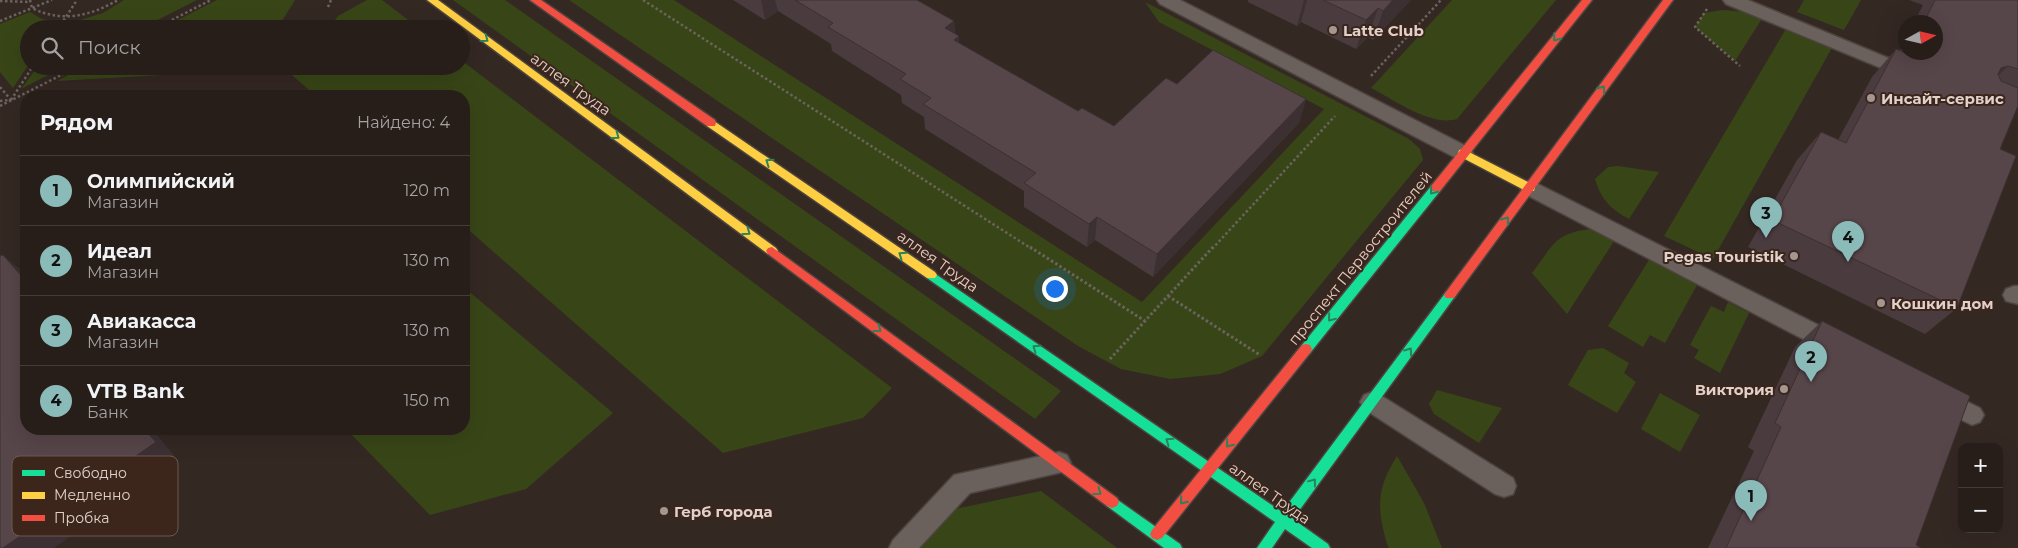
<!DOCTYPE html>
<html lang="ru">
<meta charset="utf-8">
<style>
:root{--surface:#271e1a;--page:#332b27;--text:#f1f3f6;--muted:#a4a2a2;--line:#433c39;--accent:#8bbbb9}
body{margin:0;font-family:Montserrat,sans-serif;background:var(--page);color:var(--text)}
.controls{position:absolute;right:15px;bottom:15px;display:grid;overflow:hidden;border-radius:10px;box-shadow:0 5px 20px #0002}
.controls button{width:45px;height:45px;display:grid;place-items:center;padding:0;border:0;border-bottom:1px solid var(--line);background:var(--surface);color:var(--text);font:25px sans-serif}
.compass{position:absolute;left:1898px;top:15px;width:45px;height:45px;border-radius:50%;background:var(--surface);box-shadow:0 5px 20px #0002;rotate:82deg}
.you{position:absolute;left:1054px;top:288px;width:18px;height:18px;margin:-12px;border:4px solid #fff;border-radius:50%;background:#1a73e8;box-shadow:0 0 0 8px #1a73e833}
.badge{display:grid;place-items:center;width:32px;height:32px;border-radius:50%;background:var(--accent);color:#111;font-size:16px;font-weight:700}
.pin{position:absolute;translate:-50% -41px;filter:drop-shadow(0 1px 2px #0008)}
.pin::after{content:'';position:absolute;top:26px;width:18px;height:15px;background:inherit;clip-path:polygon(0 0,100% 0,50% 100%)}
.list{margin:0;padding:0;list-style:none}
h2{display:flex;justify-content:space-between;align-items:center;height:65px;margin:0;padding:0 20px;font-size:21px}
h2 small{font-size:16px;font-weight:400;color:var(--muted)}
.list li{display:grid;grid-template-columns:32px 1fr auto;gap:15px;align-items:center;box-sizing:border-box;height:70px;padding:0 20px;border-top:1px solid var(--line)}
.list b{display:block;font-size:19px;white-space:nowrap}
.list p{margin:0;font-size:16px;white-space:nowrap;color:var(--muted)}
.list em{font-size:16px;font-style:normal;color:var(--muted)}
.icon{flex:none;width:28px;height:28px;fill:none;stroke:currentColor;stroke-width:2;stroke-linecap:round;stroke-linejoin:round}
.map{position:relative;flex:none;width:2018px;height:548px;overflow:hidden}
.search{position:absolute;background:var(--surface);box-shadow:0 5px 20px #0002;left:20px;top:20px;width:450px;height:55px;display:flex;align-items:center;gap:12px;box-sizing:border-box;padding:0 18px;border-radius:28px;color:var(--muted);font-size:19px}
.panel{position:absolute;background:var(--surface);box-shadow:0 5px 20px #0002;left:20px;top:90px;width:450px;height:345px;border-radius:20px}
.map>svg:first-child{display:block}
.green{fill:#384617}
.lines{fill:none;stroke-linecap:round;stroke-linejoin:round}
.lane-casing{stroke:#4e443f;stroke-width:3}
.fast-casing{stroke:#4e443f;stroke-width:3}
.slow-casing{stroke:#4e443f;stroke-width:3}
.jam-casing{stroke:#4e443f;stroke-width:3}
.path-far1{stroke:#6b635e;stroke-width:2.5;stroke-dasharray:2.5 2.5;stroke-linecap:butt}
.path{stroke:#6b635e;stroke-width:3;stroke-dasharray:2.5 2.5;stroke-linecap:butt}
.lane{fill:#6a605c;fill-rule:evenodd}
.fast{fill:#16e098;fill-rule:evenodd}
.slow{fill:#ffcf43;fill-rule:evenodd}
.jam{fill:#f24e42;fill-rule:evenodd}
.wall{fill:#4a3b3f}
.shaded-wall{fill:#3c3033}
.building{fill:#564549;stroke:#3c3033}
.oneway{stroke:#29825a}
.poi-dot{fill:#a49690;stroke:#3c251b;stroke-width:2}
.labels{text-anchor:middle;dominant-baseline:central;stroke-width:4;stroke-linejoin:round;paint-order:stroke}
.poi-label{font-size:15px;font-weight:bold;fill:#e0d1cb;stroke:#3c251b;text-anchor:start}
.street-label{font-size:15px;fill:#e0d1cb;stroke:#3c251b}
.key{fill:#3c251b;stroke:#6d5950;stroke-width:1}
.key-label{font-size:14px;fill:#e0d1cb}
</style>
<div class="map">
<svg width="2018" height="548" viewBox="0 0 2018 548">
<rect width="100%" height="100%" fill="#342823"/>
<!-- green -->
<g class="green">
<path d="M 124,0 L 197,0 L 140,29 L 66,29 L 70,23 L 103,13 Z"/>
<path d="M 217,0 L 295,0 L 277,29 L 160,29 Z"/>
<path d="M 367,0 L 382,0 L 420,29 L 328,29 L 338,16 Z"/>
<path d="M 453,0 L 505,0 L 1061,391 L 1035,419 Z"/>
<path d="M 569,0 L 674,0 L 1142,302 L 1324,109 L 1159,22 L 1145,2 L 1409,139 L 1420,149 L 1423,160 L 1262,356 L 1220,374 L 1170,379 L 1121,369 L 1078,346 Z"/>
<path d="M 1452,0 L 1556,0 L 1457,119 C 1431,127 1395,100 1371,88 Z"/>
<path d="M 1804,0 L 1861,0 L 1844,30 L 1797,12 Z"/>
<path d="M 1722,10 L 1750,12 L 1763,17 L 1735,61 L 1695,27 L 1704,13 Z"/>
<path d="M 30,12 L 42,19 L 57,21 L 52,29 L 29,29 L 29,64 L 13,88 L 0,72 L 0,24 Z"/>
<path d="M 1787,27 L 1833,46 L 1713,259 L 1664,236 Z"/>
<path d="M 461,60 L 892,388 L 863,418 L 723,453 L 464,226 L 464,96 L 316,96 L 292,75 L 299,66 L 461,66 Z"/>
<path d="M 38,66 L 66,66 L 21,89 Z"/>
<path d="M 85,66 L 253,66 L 250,70 L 57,81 Z"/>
<path d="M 1618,166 L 1659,172 L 1629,219 C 1610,209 1601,199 1595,179 L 1608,167 Z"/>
<path d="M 1591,229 L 1616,238 L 1567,314 L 1532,273 C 1553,246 1554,233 1591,229 Z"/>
<path d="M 1649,260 L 1697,285 L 1665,343 L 1650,335 L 1643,347 L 1608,326 Z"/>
<path d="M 466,289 L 613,413 L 526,489 L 430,515 L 346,429 L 464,429 L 464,290 Z"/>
<path d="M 1728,302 L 1749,313 L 1720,373 L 1694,358 L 1699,350 L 1690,345 L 1711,306 L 1724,312 Z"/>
<path d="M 1603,348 L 1629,363 L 1624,373 L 1636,382 L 1617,413 L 1568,385 L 1588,350 Z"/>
<path d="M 1437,390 L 1502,408 L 1479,443 L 1434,414 L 1429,404 Z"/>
<path d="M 1660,393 L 1700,415 L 1680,452 L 1641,429 Z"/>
<path d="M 1397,456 L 1424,503 L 1442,548 L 1389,548 L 1387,544 C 1377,508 1376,489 1397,456 Z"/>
<path d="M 1041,491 L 1117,548 L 920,548 L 955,509 Z"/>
</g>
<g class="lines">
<defs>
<g id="lane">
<path d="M 1157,0 L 1180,0 L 1470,148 L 1473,153 L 1470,158 L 1463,160 L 1456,158 L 1160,4 Z"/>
<path d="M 1723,0 L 1748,0 L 1898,62 L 1901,66 L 1898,70 L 1892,72 L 1886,70 L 1726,4 Z"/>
<path d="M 1530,180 L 1844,338 L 1847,345 L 1844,352 L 1836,354 L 1828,352 L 1523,193 L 1520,188 L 1523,183 Z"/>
<path d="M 2014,286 L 2018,286 L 2018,304 L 2006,301 L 2003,295 L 2006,289 Z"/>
<path d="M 1939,388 L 1980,408 L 1984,415 L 1980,422 L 1972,425 L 1931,405 L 1927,398 L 1931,391 Z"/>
<path d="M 1372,392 L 1380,395 L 1513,478 L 1516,486 L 1513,494 L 1504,497 L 1495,494 L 1364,409 L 1360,402 L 1364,395 Z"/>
<path d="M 1059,452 L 1067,455 L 1071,463 L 1067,471 L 970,493 L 919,548 L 889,548 L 893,540 L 954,475 Z"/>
</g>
<g id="fast">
<path d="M 1436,184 L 1440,185 L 1441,188 L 1440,191 L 1310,353 L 1306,354 L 1302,353 L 1300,349 L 1302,345 L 1432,185 Z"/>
<path d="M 931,271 L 1282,512 L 1446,292 L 1454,292 L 1456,295 L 1293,519 L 1328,544 L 1330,548 L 1312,548 L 1285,529 L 1272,548 L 1257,548 L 1275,522 L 927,278 L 925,275 L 927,272 Z"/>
<path d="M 1112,496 L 1180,544 L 1182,548 L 1164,548 L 1107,506 L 1105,502 L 1107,498 Z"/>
</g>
<g id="slow">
<path d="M 427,0 L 438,0 L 776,248 L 778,251 L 776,254 L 768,254 Z"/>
<path d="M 711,119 L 935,272 L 937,275 L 935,278 L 927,278 L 707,126 L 706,123 L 707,120 Z"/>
<path d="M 1463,149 L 1534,185 L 1535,188 L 1534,191 L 1526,191 L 1459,156 L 1458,153 L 1459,150 Z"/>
</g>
<g id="jam">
<path d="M 530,0 L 541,0 L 715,120 L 716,123 L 715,126 L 707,126 Z"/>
<path d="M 1582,0 L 1592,0 L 1440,191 L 1432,191 L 1431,188 L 1432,185 Z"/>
<path d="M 1663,0 L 1673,0 L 1454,298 L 1446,298 L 1444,295 L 1446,292 Z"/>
<path d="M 772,247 L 1117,498 L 1119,502 L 1117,506 L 1112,508 L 1107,506 L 768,254 L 766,251 L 768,248 Z"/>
<path d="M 1306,344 L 1310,345 L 1312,349 L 1310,353 L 1162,538 L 1157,540 L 1152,538 L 1150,534 L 1152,530 L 1302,345 Z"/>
</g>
</defs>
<!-- lane casing -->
<use href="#lane" class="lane-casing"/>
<!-- fast casing -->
<use href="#fast" class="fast-casing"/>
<!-- slow casing -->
<use href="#slow" class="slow-casing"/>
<!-- jam casing -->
<use href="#jam" class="jam-casing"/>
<!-- path-far1 -->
<g class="path-far1">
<path d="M 30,0 L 32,8 C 62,23 90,16 118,0"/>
<path d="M 643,0 L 1032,249"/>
<path d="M 0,1 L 29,2"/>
<path d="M 328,7 L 331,0"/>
<path d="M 1707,9 L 1695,27 L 1740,66"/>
<path d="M 0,21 L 52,0"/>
<path d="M 58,29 L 77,0"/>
<path d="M 154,29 L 211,0"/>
<path d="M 1371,76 L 1441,0"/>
<path d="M 0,87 L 11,100"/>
<path d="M 11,100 L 33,66"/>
<path d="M 0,101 L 9,100"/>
<path d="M 0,106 L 79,66"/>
<path d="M 1212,249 L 1335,116"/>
</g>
<!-- path -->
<g class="path">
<path d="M 1030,247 L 1145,321"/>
<path d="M 1168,296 L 1260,355"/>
<path d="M 1110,359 L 1213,247"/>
</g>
<!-- lane -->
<use href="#lane" class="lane"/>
<!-- fast -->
<use href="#fast" class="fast"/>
<!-- slow -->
<use href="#slow" class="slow"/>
<!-- jam -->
<use href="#jam" class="jam"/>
</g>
<!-- wall -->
<g class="wall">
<path d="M 733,0 L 917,0 L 954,21 L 955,33 L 959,36 L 959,43 L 1078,111 L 1114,126 L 1177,84 L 1306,99 L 1299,123 L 1153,277 L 1095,240 L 1087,247 L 1024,207 L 1024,191 L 925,129 L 924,117 L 902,103 L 901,95 L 832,51 L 831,44 L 778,11 L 765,20 Z"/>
<path d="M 1248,0 L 1411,0 L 1373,40 L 1368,37 L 1356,49 L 1301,22 L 1297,26 L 1248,2 Z"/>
<path d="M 1909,0 L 2018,0 L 2018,87 L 1957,308 L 1925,334 L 1748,247 L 1797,160 L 1821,132 L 1838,140 L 1872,77 L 1896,49 L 1900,50 L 1906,40 L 1906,52 L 1936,52 L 1936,22 L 1914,22 L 1923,5 Z"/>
<path d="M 1822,321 L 1916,545 L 1921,548 L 1708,548 L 1754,451 L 1748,447 L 1795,347 Z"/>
</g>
<!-- shaded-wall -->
<g class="shaded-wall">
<path d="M 761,0 L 775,0 L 778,11 L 765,20 Z"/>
<path d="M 1304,0 L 1307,0 L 1301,22 L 1297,26 Z"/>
<path d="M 1393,0 L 1411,0 L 1373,40 L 1383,11 Z"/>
<path d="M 1378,8 L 1368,37 L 1356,49 L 1366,20 Z"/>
<path d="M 954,21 L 955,39 L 959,36 L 960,60 L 945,28 Z"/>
<path d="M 2008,66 L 1980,94 L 2001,68 Z"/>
<path d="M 1306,99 L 1299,123 L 1153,277 L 1157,254 Z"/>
<path d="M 1097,217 L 1095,240 L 1087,247 L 1089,224 Z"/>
<path d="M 3,255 L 26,274 L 26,281 Z"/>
<path d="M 144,429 L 152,429 L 178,460 L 54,548 L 3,548 Z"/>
</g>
<!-- building -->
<g class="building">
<path d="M 795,0 L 917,0 L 954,21 L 945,28 L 959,36 L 954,40 L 1078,111 L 1082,108 L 1114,126 L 1166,78 L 1177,84 L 1213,50 L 1306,99 L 1157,254 L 1097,217 L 1089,224 L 1024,183 L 1036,173 L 923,104 L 931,98 L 900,79 L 906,74 L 828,27 L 833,23 Z"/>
<path d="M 1323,0 L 1393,0 L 1383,11 L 1378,8 L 1366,20 Z"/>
<path d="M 1935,0 L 2018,0 L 2018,69 L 2008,66 L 2001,68 L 1998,74 L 2001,81 L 2018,88 L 2018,106 L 2000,149 L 2016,156 L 1957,308 L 1772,220 L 1821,132 L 1846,143 L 1896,49 L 1908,54 L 1908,52 L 1936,52 L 1936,22 L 1924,22 Z"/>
<path d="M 3,255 L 26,281 L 26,429 L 144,429 L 156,442 L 3,548 L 0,548 L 0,256 Z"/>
<path d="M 1822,321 L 1970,396 L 1916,545 L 1921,548 L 1726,548 L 1781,427 L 1775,423 Z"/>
</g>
<!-- one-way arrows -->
<defs><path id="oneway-chevron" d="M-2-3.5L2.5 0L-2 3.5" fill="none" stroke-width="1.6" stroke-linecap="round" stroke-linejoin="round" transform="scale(1.25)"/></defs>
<g class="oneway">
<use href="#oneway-chevron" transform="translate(1556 38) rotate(129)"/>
<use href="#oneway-chevron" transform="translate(485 39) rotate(36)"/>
<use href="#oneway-chevron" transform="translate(1602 89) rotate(-54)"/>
<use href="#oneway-chevron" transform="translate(616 136) rotate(36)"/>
<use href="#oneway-chevron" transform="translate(769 162) rotate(-145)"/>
<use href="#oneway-chevron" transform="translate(1433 191) rotate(129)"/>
<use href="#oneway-chevron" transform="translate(1506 220) rotate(-54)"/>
<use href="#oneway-chevron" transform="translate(747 232) rotate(36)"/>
<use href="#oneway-chevron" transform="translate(902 255) rotate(-145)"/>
<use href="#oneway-chevron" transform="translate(1331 318) rotate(129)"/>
<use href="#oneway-chevron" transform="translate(878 329) rotate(36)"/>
<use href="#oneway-chevron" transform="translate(1036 348) rotate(-145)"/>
<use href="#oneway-chevron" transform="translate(1409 351) rotate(-54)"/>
<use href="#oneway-chevron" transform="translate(1169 441) rotate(-145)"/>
<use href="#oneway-chevron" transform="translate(1229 444) rotate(129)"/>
<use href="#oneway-chevron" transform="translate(1313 482) rotate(-53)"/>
<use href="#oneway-chevron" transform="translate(1098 492) rotate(36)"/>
<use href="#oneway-chevron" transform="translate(1183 501) rotate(129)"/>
</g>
<!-- markers -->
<g class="poi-dot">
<circle cx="1333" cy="30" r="5"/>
<circle cx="1871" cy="98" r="5"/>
<circle cx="1794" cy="256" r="5"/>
<circle cx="1881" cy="303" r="5"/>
<circle cx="1784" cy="389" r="5"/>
<circle cx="664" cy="511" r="5"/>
</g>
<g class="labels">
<!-- poi labels -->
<g class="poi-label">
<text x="1343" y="30">Latte Club</text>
<text x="1881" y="98">Инсайт-сервис</text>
<text x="1784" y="256" text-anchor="end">Pegas Touristik</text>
<text x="1891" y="303">Кошкин дом</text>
<text x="1774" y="389" text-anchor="end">Виктория</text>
<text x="674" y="511">Герб города</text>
</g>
<!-- street labels -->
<g class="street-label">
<text transform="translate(571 84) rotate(36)">аллея Труда</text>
<text transform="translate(1360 258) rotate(-51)">проспект Первостроителей</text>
<text transform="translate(938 261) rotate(35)">аллея Труда</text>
<text transform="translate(1270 493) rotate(35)">аллея Труда</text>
</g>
</g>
<!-- legend -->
<rect x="12" y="456" width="166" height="80" rx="8" class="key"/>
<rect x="22" y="470" width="23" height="6" fill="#16e098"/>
<rect x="22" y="492" width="23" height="7" fill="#ffcf43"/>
<rect x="22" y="515" width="23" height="6" fill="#f24e42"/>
<g class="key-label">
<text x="54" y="478">Свободно</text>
<text x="54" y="500">Медленно</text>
<text x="54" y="523">Пробка</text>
</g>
</svg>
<div class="controls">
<button>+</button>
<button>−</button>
</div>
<svg class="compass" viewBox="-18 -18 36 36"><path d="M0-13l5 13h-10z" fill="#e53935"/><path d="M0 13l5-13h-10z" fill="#a4a2a2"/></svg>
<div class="you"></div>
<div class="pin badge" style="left:1751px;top:521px">1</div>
<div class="pin badge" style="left:1811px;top:382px">2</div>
<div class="pin badge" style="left:1766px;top:238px">3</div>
<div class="pin badge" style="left:1848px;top:262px">4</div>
<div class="search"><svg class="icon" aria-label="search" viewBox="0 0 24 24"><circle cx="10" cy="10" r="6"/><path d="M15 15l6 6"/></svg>Поиск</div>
<section class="panel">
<h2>Рядом<small>Найдено: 4</small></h2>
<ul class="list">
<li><span class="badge">1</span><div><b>Олимпийский</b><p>Магазин</p></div><em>120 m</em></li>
<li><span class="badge">2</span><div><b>Идеал</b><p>Магазин</p></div><em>130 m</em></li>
<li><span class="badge">3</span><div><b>Авиакасса</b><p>Магазин</p></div><em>130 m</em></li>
<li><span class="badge">4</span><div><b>VTB Bank</b><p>Банк</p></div><em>150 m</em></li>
</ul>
</section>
</div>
